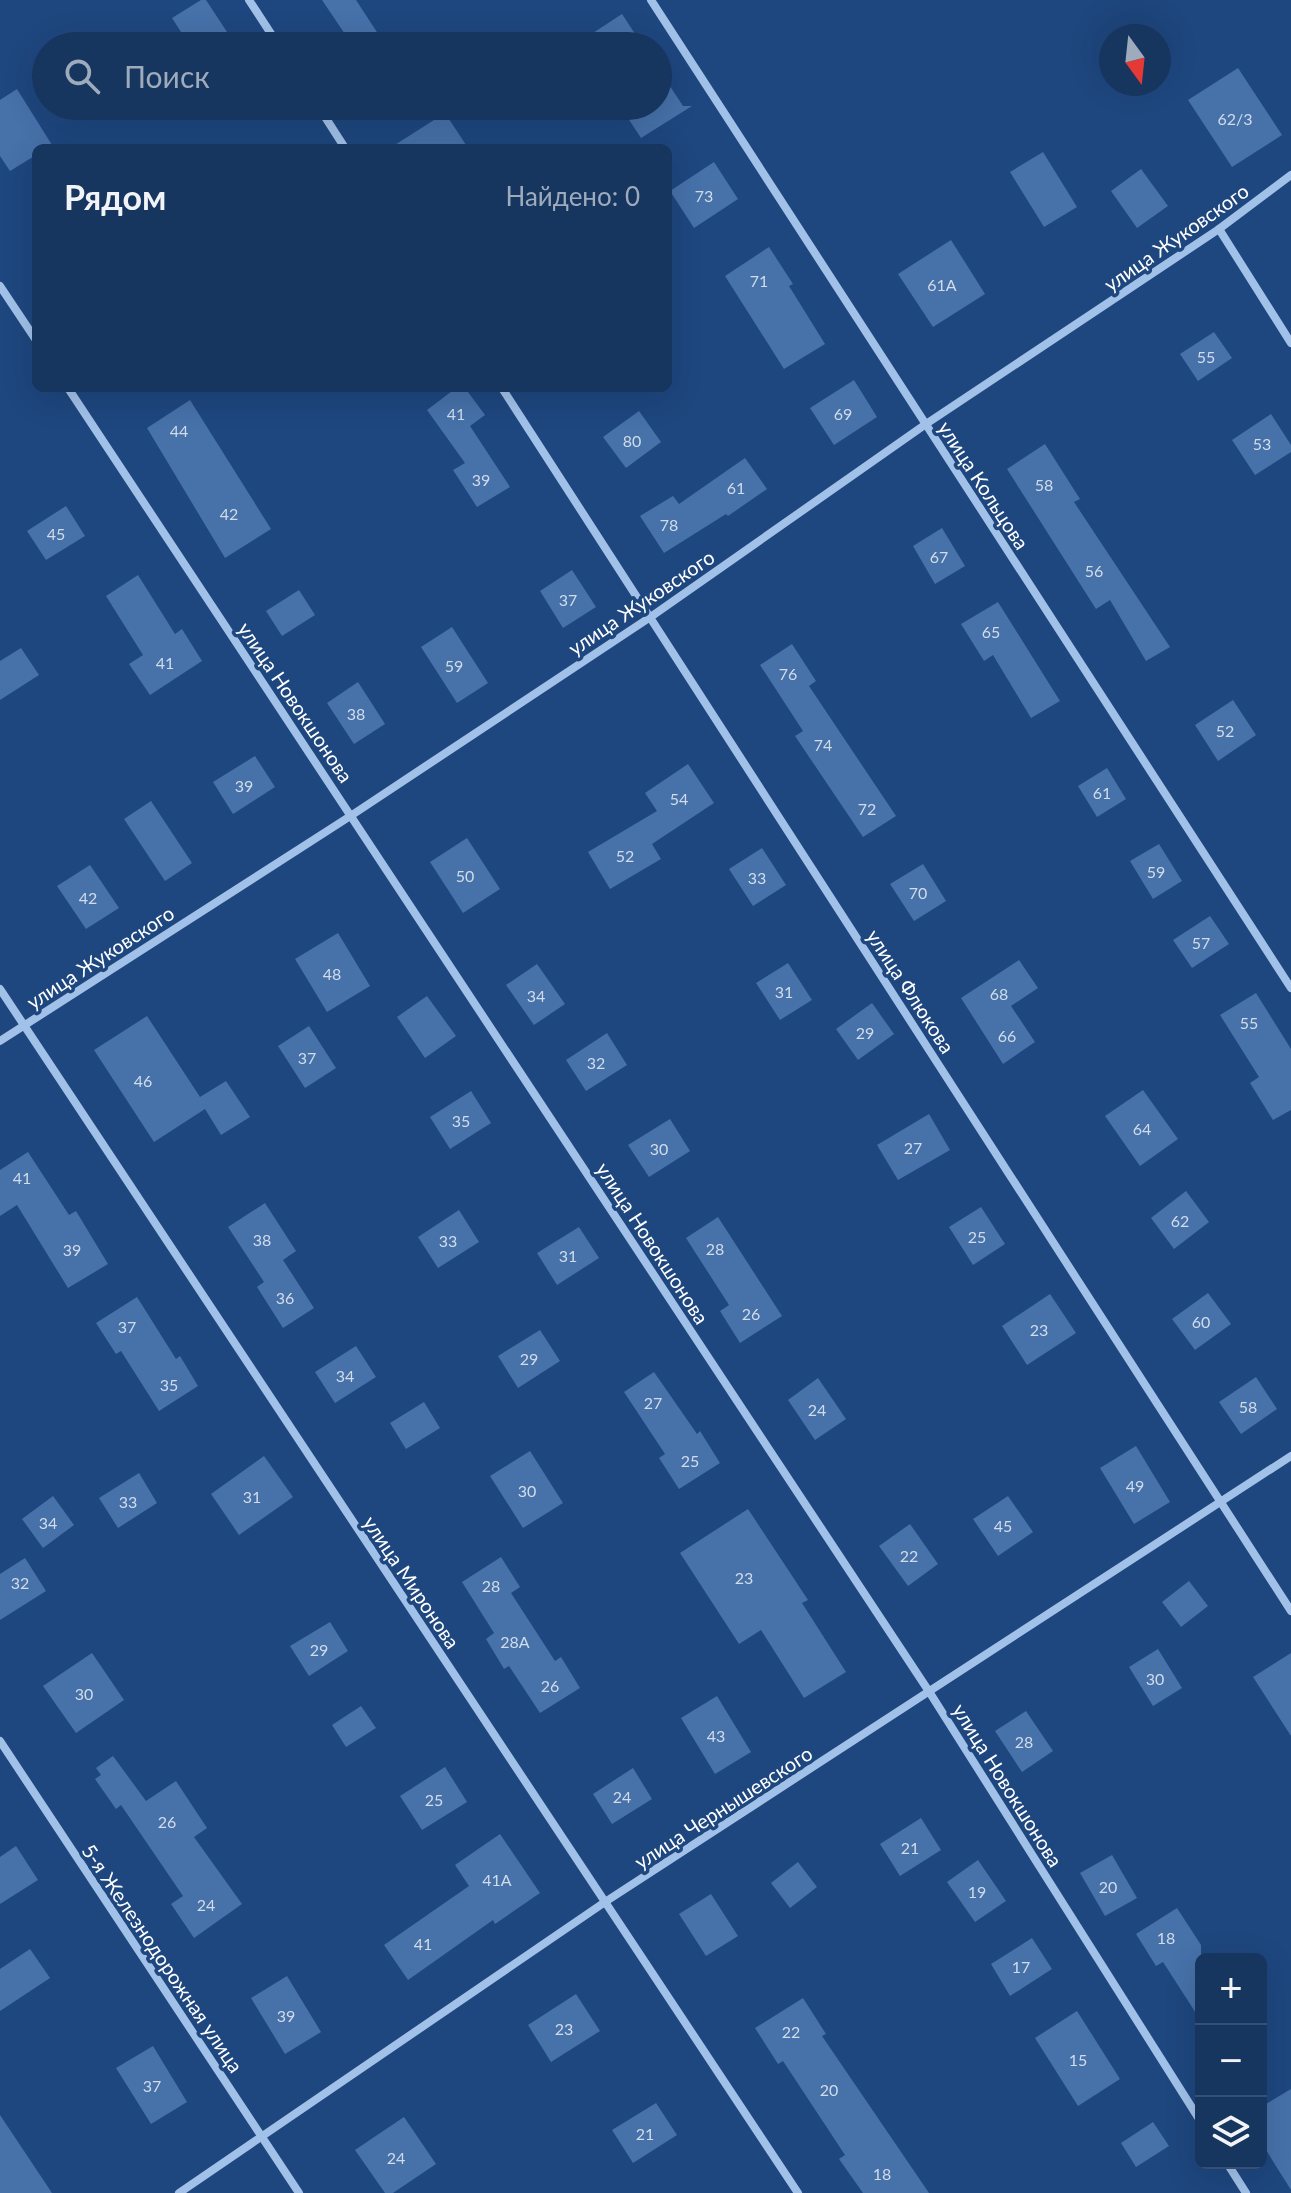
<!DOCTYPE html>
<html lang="ru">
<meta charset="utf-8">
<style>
:root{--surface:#16355f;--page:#1f3d65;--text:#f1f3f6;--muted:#9eabbd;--line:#355074}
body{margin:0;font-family:Lato,sans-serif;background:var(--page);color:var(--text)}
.controls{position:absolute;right:24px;bottom:24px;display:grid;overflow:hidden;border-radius:12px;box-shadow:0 8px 32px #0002}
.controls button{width:72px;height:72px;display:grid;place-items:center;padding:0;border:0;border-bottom:2px solid var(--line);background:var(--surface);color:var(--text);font:40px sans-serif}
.compass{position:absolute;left:1099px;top:24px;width:72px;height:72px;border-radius:50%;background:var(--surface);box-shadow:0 8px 32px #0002;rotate:165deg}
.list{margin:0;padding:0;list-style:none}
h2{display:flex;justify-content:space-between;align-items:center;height:104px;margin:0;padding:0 32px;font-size:34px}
h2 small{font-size:26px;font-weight:400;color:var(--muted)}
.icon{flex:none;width:44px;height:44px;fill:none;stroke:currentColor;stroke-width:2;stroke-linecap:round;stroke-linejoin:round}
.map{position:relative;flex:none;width:1291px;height:2193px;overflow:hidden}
.search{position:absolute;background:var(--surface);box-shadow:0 8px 32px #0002;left:32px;top:32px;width:640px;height:88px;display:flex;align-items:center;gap:20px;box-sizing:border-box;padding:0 28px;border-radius:44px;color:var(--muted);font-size:30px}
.panel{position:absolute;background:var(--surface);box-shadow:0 8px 32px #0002;left:32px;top:144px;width:640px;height:248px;border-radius:12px}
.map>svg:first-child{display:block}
.building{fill:#4671a9}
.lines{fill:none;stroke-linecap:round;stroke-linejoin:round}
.minor{stroke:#a1c1e8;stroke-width:8}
.labels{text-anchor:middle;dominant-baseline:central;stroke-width:7;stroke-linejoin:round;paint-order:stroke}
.number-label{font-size:16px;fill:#d1dcea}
.street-label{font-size:20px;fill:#fff;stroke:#1e477f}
</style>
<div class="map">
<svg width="1291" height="2193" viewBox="0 0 1291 2193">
<rect width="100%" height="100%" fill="#1e477f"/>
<!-- building -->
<g class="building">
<path d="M 201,0 L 206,0 L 229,35 L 211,46 L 190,46 L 172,18 Z"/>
<path d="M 322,0 L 356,0 L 386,46 L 353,46 Z"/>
<path d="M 622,14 L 643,46 L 573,46 Z"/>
<path d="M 658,68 L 683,106 L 692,106 L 641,138 L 620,106 L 658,106 Z"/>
<path d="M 1238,68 L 1282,135 L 1232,167 L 1188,100 Z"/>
<path d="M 17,89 L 52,145 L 48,148 L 36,148 L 36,155 L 10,171 L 0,156 L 0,100 Z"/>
<path d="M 445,113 L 468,148 L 390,148 Z"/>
<path d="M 1043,152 L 1077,207 L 1044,227 L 1010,172 Z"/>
<path d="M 714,162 L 738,199 L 694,228 L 670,191 Z"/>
<path d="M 1141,169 L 1168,206 L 1137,228 L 1111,191 Z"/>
<path d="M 951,240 L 985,294 L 933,327 L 898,274 Z"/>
<path d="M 769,247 L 793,284 L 789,286 L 825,344 L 784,369 L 725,276 Z"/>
<path d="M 1214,332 L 1232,358 L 1198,381 L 1180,354 Z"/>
<path d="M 854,380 L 877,417 L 834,445 L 810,408 Z"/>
<path d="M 456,388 L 465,388 L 485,415 L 470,426 L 510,487 L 477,507 L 453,470 L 465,463 L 427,410 Z"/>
<path d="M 190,400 L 271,529 L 225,558 L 147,428 Z"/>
<path d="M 639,411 L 661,442 L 626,468 L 603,437 Z"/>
<path d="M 1271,414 L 1291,445 L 1291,452 L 1255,475 L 1232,440 Z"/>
<path d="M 1045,444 L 1080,499 L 1074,502 L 1170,647 L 1146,661 L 1110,600 L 1096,609 L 1007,469 Z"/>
<path d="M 745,458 L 767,489 L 728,516 L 726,514 L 664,553 L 640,516 L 673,496 L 679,504 Z"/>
<path d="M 66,506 L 85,536 L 46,560 L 27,531 Z"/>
<path d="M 942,528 L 965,566 L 935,584 L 913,546 Z"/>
<path d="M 572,570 L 596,607 L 563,628 L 540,591 Z"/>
<path d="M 138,575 L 175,634 L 182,629 L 202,661 L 150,695 L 129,664 L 143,655 L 106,596 Z"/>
<path d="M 299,590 L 315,615 L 282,636 L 266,611 Z"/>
<path d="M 998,602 L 1060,701 L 1031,718 L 993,655 L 984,661 L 961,624 Z"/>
<path d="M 452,627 L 488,683 L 457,703 L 421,647 Z"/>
<path d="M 792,644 L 816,681 L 809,686 L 896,816 L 863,837 L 795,736 L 803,731 L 760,665 Z"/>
<path d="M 21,648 L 39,675 L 0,700 L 0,661 Z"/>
<path d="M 358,682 L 385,724 L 354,744 L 327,703 Z"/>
<path d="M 1233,700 L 1256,735 L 1218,761 L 1195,725 Z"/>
<path d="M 255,756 L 275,787 L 233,814 L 213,782 Z"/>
<path d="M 688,764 L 714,803 L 652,844 L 661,859 L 610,889 L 588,852 L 657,811 L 645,793 Z"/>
<path d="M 1107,768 L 1126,799 L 1097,817 L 1078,786 Z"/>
<path d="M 151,801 L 192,863 L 165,881 L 124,819 Z"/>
<path d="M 467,838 L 500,889 L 463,913 L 430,862 Z"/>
<path d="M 1159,844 L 1182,881 L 1153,899 L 1130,861 Z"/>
<path d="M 762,848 L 786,885 L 753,906 L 729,869 Z"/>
<path d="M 923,864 L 946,901 L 914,921 L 890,884 Z"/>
<path d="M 90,865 L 119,908 L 86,929 L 57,886 Z"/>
<path d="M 1210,916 L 1229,944 L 1192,968 L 1173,940 Z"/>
<path d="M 338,933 L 370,986 L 327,1012 L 295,959 Z"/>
<path d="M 1019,960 L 1038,988 L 1011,1006 L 1035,1042 L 1003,1064 L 961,998 Z"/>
<path d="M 788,963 L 812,1000 L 780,1020 L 756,983 Z"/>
<path d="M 537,964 L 565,1004 L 534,1025 L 506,985 Z"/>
<path d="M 1256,993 L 1291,1049 L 1291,1110 L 1273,1120 L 1250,1083 L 1259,1077 L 1220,1015 Z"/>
<path d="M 427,996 L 456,1036 L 425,1058 L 397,1017 Z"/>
<path d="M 872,1003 L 894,1034 L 858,1060 L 836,1029 Z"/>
<path d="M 147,1016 L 200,1097 L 226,1081 L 250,1117 L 221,1135 L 205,1109 L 154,1142 L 94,1050 Z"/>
<path d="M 309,1026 L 336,1068 L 305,1088 L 278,1046 Z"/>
<path d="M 607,1033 L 627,1065 L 586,1091 L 566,1060 Z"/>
<path d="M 1143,1090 L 1178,1139 L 1140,1166 L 1105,1116 Z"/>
<path d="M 471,1091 L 491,1123 L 450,1149 L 430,1117 Z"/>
<path d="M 929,1114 L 950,1150 L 898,1180 L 877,1145 Z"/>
<path d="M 670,1119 L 690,1151 L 649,1177 L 628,1145 Z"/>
<path d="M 28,1152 L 69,1215 L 76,1211 L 108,1264 L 68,1288 L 17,1205 L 0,1216 L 0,1170 Z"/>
<path d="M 1186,1191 L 1209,1222 L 1174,1249 L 1151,1218 Z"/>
<path d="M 265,1203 L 296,1251 L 283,1260 L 314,1308 L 283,1328 L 257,1287 L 264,1282 L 228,1227 Z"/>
<path d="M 981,1207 L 1005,1244 L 973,1265 L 949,1227 Z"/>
<path d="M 459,1210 L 479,1242 L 438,1268 L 418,1237 Z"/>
<path d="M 718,1217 L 782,1316 L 740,1343 L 720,1311 L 729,1305 L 686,1238 Z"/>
<path d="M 579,1227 L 599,1258 L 557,1285 L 537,1253 Z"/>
<path d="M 1208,1293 L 1231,1324 L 1195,1350 L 1172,1319 Z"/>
<path d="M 1050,1294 L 1076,1333 L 1027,1365 L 1002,1326 Z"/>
<path d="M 137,1297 L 176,1359 L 180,1356 L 198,1386 L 159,1411 L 121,1351 L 116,1354 L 96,1323 Z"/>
<path d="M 540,1330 L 560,1361 L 518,1388 L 498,1356 Z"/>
<path d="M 356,1346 L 376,1377 L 335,1403 L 315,1372 Z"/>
<path d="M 654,1372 L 697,1434 L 700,1431 L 720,1463 L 679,1489 L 659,1458 L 665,1454 L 624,1392 Z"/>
<path d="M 1256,1377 L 1277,1409 L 1241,1434 L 1219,1402 Z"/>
<path d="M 818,1378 L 846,1419 L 815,1440 L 788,1400 Z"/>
<path d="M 424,1402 L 440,1428 L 406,1449 L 390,1423 Z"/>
<path d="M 1136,1446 L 1170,1502 L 1134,1524 L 1100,1468 Z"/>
<path d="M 530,1451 L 563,1503 L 523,1528 L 490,1476 Z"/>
<path d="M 264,1456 L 293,1497 L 239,1535 L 211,1494 Z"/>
<path d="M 139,1473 L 157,1503 L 118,1528 L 99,1498 Z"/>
<path d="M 53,1496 L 74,1525 L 43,1548 L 22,1519 Z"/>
<path d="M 1008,1496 L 1033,1532 L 998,1556 L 973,1519 Z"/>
<path d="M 748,1509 L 808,1600 L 802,1603 L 846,1672 L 804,1698 L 761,1630 L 739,1644 L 680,1553 Z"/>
<path d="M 910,1524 L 938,1564 L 908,1586 L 879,1546 Z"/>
<path d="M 501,1557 L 520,1587 L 511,1593 L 555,1661 L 561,1657 L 580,1688 L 540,1713 L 509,1666 L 504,1669 L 486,1639 L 494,1633 L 462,1582 Z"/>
<path d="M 25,1558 L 46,1591 L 0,1620 L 0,1574 Z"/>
<path d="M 1189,1581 L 1208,1606 L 1181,1627 L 1162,1602 Z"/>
<path d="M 330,1622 L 348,1651 L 309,1676 L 290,1646 Z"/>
<path d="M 1158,1649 L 1182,1688 L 1153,1706 L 1129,1667 Z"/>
<path d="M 92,1653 L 124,1700 L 76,1733 L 43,1686 Z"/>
<path d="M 1291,1653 L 1291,1736 L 1253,1677 Z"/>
<path d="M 717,1696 L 751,1752 L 715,1774 L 681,1718 Z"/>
<path d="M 361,1706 L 376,1728 L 346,1747 L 332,1725 Z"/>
<path d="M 1026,1711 L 1053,1751 L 1022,1772 L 995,1731 Z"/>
<path d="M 113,1756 L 146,1801 L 176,1781 L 207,1828 L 194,1837 L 242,1904 L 194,1938 L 171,1904 L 183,1896 L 121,1805 L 116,1809 L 95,1779 L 101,1775 L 96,1768 Z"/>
<path d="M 445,1767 L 467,1802 L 422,1830 L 400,1796 Z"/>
<path d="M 633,1768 L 652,1799 L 612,1824 L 593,1794 Z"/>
<path d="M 921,1818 L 941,1850 L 900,1876 L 880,1844 Z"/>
<path d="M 500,1834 L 540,1893 L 495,1924 L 493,1920 L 408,1980 L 384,1945 L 469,1886 L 455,1865 Z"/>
<path d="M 16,1846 L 38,1880 L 0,1904 L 0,1857 Z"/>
<path d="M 1112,1855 L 1137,1898 L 1105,1916 L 1080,1873 Z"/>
<path d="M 978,1860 L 1006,1901 L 975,1922 L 947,1882 Z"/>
<path d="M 798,1862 L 817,1887 L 790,1908 L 771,1883 Z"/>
<path d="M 711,1894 L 738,1936 L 706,1956 L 679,1914 Z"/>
<path d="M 1177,1908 L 1201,1945 L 1201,2021 L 1163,1962 L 1156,1966 L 1136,1934 Z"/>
<path d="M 1032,1938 L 1052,1969 L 1010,1996 L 991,1964 Z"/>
<path d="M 30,1949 L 50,1978 L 0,2011 L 0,1969 Z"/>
<path d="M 287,1976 L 321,2032 L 285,2054 L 251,1998 Z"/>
<path d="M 576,1994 L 600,2031 L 551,2062 L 528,2025 Z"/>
<path d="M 803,1998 L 826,2034 L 822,2036 L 929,2193 L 863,2193 L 839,2159 L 845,2155 L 783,2061 L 778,2064 L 755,2028 Z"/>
<path d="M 1077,2011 L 1120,2079 L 1078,2106 L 1035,2038 Z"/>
<path d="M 153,2046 L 187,2102 L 151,2124 L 116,2068 Z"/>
<path d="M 1291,2089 L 1291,2190 L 1261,2142 L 1261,2107 Z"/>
<path d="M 656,2103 L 677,2135 L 633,2163 L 612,2130 Z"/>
<path d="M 0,2115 L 52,2193 L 0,2193 Z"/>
<path d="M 404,2117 L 436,2164 L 393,2193 L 385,2193 L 355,2150 Z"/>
<path d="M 1153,2122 L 1169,2146 L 1136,2167 L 1121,2143 Z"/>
</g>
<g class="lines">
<!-- minor -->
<g class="minor">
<path d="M 249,0 L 279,46"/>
<path d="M 651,0 L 1291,988"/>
<path d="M 318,106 L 345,148"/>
<path d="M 1219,229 L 1291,343"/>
<path d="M 0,286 L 36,340"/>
<path d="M 68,388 L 930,1693 L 1201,2122"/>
<path d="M 502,388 L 1291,1611"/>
<path d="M 0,989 L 798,2193"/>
<path d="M 0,1041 L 352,815 L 652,616 L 926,424 L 1219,229 L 1291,175"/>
<path d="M 0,1741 L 299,2193"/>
<path d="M 1227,2163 L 1246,2193"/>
<path d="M 179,2193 L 605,1902 L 1291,1456"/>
</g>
</g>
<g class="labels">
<!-- number labels -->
<g class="number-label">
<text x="1235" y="118">62/3</text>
<text x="704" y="195">73</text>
<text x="759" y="280">71</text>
<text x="942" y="284">61А</text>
<text x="1206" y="356">55</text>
<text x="456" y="413">41</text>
<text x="843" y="413">69</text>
<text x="179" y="430">44</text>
<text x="632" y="440">80</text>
<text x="1262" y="443">53</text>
<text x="481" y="479">39</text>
<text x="1044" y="484">58</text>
<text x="736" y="487">61</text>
<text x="229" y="513">42</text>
<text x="669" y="524">78</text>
<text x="56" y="533">45</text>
<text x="939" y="556">67</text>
<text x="1094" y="570">56</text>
<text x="568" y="599">37</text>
<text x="991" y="631">65</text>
<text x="165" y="662">41</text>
<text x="454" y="665">59</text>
<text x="788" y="673">76</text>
<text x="356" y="713">38</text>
<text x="1225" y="730">52</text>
<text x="823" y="744">74</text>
<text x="244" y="785">39</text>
<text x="1102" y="792">61</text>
<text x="679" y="798">54</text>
<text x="867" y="808">72</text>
<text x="625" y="855">52</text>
<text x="1156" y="871">59</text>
<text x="465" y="875">50</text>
<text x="757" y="877">33</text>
<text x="918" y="892">70</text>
<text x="88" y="897">42</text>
<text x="1201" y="942">57</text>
<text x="332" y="973">48</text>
<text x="784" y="991">31</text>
<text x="999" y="993">68</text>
<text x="536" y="995">34</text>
<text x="1249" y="1022">55</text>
<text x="865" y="1032">29</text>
<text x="1007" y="1035">66</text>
<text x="307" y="1057">37</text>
<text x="596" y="1062">32</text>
<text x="143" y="1080">46</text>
<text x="461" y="1120">35</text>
<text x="1142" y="1128">64</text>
<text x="913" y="1147">27</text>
<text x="659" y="1148">30</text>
<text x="22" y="1177">41</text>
<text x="1180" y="1220">62</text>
<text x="977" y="1236">25</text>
<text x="262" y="1239">38</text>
<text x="448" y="1240">33</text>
<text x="715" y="1248">28</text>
<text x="72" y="1249">39</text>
<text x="568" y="1255">31</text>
<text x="285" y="1297">36</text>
<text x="751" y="1313">26</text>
<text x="1201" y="1321">60</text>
<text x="127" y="1326">37</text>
<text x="1039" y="1329">23</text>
<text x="529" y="1358">29</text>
<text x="345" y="1375">34</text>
<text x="169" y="1384">35</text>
<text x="653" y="1402">27</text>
<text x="1248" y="1406">58</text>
<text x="817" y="1409">24</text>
<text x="690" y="1460">25</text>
<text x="1135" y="1485">49</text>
<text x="527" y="1490">30</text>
<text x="252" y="1496">31</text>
<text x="128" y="1501">33</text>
<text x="48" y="1522">34</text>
<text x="1003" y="1525">45</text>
<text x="909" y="1555">22</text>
<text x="744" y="1577">23</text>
<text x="20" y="1582">32</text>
<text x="491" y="1585">28</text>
<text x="515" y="1641">28А</text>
<text x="319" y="1649">29</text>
<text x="1155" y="1678">30</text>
<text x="550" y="1685">26</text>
<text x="84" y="1693">30</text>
<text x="716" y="1735">43</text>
<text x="1024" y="1741">28</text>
<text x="622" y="1796">24</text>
<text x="434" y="1799">25</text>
<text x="167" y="1821">26</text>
<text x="910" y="1847">21</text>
<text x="497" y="1879">41А</text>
<text x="1108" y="1886">20</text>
<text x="977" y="1891">19</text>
<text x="206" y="1904">24</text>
<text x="1166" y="1937">18</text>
<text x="423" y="1943">41</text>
<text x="1021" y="1966">17</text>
<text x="286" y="2015">39</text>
<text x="564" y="2028">23</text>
<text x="791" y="2031">22</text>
<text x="1078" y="2059">15</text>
<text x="152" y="2085">37</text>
<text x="829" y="2089">20</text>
<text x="645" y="2133">21</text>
<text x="396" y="2157">24</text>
<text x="882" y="2173">18</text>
</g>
<!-- street labels -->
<g class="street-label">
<text transform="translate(1176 237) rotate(-35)">улица Жуковского</text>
<text transform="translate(984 485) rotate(57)">улица Кольцова</text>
<text transform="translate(641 602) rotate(-34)">улица Жуковского</text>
<text transform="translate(296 702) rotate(56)">улица Новокшонова</text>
<text transform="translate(100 957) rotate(-33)">улица Жуковского</text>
<text transform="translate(911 991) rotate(57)">улица Флюкова</text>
<text transform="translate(653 1243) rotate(57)">улица Новокшонова</text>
<text transform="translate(412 1582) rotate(56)">улица Миронова</text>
<text transform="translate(1008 1785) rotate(58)">улица Новокшонова</text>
<text transform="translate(723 1807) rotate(-33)">улица Чернышевского</text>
<text transform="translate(163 1958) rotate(56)">5-я Железнодорожная улица</text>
</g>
</g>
</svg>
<div class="controls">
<button>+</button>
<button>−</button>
<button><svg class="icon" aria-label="layers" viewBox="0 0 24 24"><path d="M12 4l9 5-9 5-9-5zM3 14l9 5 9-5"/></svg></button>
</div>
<svg class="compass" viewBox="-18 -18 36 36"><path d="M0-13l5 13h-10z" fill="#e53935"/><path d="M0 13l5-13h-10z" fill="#9eabbd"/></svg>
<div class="search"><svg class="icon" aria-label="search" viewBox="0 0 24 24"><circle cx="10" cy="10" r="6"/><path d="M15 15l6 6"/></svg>Поиск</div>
<section class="panel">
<h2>Рядом<small>Найдено: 0</small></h2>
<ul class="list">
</ul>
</section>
</div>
